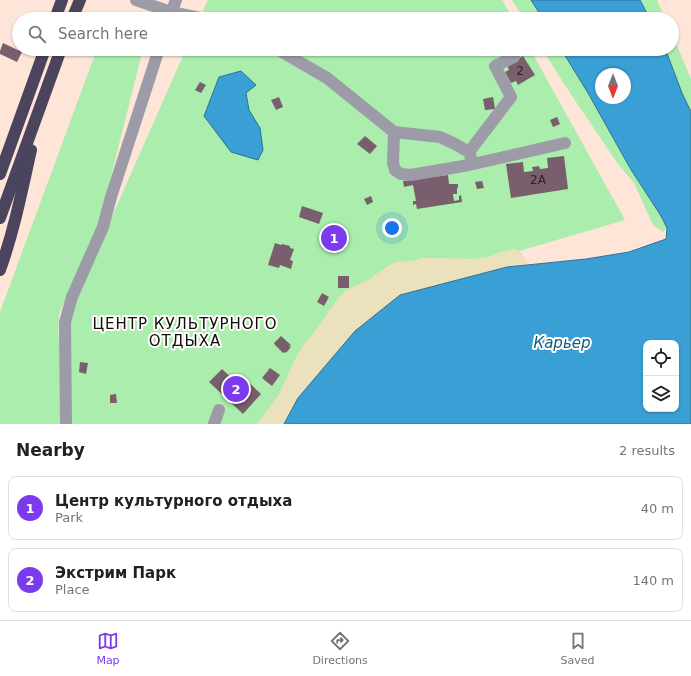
<!DOCTYPE html>
<meta charset="utf-8">
<style>
:root{--surface:#fff;--page:#f6f6f6;--text:#202124;--muted:#757577;--line:#e0e0e0;--accent:#7c3aed}
body{margin:0;font-family:"DejaVu Sans",sans-serif;background:var(--page);color:var(--text)}
.controls{position:absolute;right:12px;bottom:12px;display:grid;overflow:hidden;border-radius:8px;box-shadow:0 1px 3px #0004}
.controls button{width:36px;height:36px;display:grid;place-items:center;padding:0;border:0;border-bottom:1px solid var(--line);background:var(--surface);color:var(--text);font:20px sans-serif}
.compass{position:absolute;left:595px;top:68px;width:36px;height:36px;border-radius:50%;background:var(--surface);box-shadow:0 1px 3px #0004;rotate:180deg}
.you{position:absolute;left:392px;top:228px;width:14px;height:14px;margin:-10px;border:3px solid #fff;border-radius:50%;background:#1a73e8;box-shadow:0 0 0 6px #1a73e833}
.badge{display:grid;place-items:center;width:26px;height:26px;border-radius:50%;background:var(--accent);color:#fff;font-size:13px;font-weight:700}
.pin{position:absolute;translate:-50% -50%;border:2px solid #fff;box-shadow:0 1px 4px #0006}
.list{margin:0;padding:0;list-style:none}
h2{display:flex;justify-content:space-between;align-items:center;height:52px;margin:0;padding:0 16px;font-size:17px}
h2 small{font-size:13px;font-weight:400;color:var(--muted)}
.list li{display:grid;grid-template-columns:26px 1fr auto;gap:12px;align-items:center;box-sizing:border-box;height:64px;margin:0 8px 8px;padding:0 8px;border:1px solid var(--line);border-radius:8px}
.list b{display:block;font-size:15px;white-space:nowrap}
.list p{margin:0;font-size:13px;white-space:nowrap;color:var(--muted)}
.list em{font-size:13px;font-style:normal;color:var(--muted)}
.icon{flex:none;width:22px;height:22px;fill:none;stroke:currentColor;stroke-width:2;stroke-linecap:round;stroke-linejoin:round}
.map{position:relative;flex:none;width:691px;height:424px;overflow:hidden}
.search{position:absolute;background:var(--surface);box-shadow:0 1px 3px #0004;left:12px;right:12px;top:12px;height:44px;display:flex;align-items:center;gap:10px;box-sizing:border-box;padding:0 14px;border-radius:22px;color:var(--muted);font-size:15px}
.sheet{height:196px;background:var(--surface)}
nav{display:flex;justify-content:space-around;align-items:center;box-sizing:border-box;height:56px;border-top:1px solid var(--line);background:var(--surface);font-size:11px;color:var(--muted)}
nav a{display:grid;justify-items:center;gap:2px}
nav .on{color:var(--accent)}
.map>svg:first-child{display:block}
.green{fill:#aaedad}
.sand{fill:#ebe1bc}
.water{fill:#399fd4;stroke:#2e7296;fill-rule:evenodd}
.building{fill:#795f6d}
.lines{fill:none;stroke-linecap:round;stroke-linejoin:round}
.minor{stroke:#9e9ba8;stroke-width:12}
.highway{stroke:#4a445c;stroke-width:12}
.labels{text-anchor:middle;dominant-baseline:central;stroke-width:4;stroke-linejoin:round;paint-order:stroke}
.number-label{font-size:12px;fill:#2d1f20}
.neighbourhood-label{font-size:15px;letter-spacing:1px;fill:#140a06;stroke:#fff}
.water-label{font-size:15px;font-style:italic;fill:#115d81;stroke:#fff}
</style>
<div class="map">
<svg width="691" height="424" viewBox="0 0 691 424">
<rect width="100%" height="100%" fill="#fee5d8"/>
<!-- green -->
<g class="green">
<path d="M 208,0 L 502,0 L 513,19 L 199,19 Z"/>
<path d="M 512,0 L 531,0 L 543,19 L 524,19 Z"/>
<path d="M 640,0 L 657,0 L 665,19 L 650,19 Z"/>
<path d="M 132,13 L 143,19 L 108,19 L 110,15 Z"/>
<path d="M 672,34 L 691,79 L 691,112 L 682,93 L 668,56 L 665,49 L 672,49 Z"/>
<path d="M 97,49 L 143,49 L 99,224 L 59,314 L 58,339 L 186,49 L 530,49 L 625,220 L 505,255 L 279,424 L 0,424 L 0,312 Z"/>
<path d="M 542,49 L 561,49 L 588,93 L 630,168 L 661,216 L 667,228 L 663,232 L 653,225 L 634,183 L 618,164 L 570,93 Z"/>
</g>
<!-- sand -->
<path class="sand" d="M 515,249 L 522,253 L 528,265 L 507,267 L 400,295 L 320,374 L 298,398 L 284,424 L 257,424 L 279,394 L 296,357 L 304,344 L 309,339 L 339,297 L 345,291 L 357,285 L 370,279 L 380,271 L 395,262 L 412,261 L 422,258 L 445,258 L 474,259 L 488,257 L 497,253 Z"/>
<!-- water -->
<g class="water">
<path d="M 531,0 L 640,0 L 650,19 L 543,19 Z"/>
<path d="M 561,49 L 665,49 L 668,56 L 682,93 L 691,112 L 691,424 L 284,424 L 298,398 L 355,331 L 400,295 L 507,267 L 586,259 L 629,252 L 666,239 L 667,228 L 661,216 L 630,168 L 588,93 ZM 601,74 L 625,74 L 625,98 L 601,98 ZM 646,343 L 676,343 L 676,409 L 646,409 Z"/>
<path d="M 241,71 L 256,85 L 246,93 L 249,110 L 260,128 L 263,150 L 258,160 L 231,152 L 204,116 L 219,77 Z"/>
</g>
<!-- building -->
<g class="building">
<path d="M 3,43 L 22,52 L 17,62 L 0,54 L 0,51 Z"/>
<path d="M 523,56 L 535,75 L 518,85 L 516,81 L 511,83 L 505,72 L 509,70 L 507,65 Z"/>
<path d="M 200,82 L 206,85 L 201,93 L 195,90 Z"/>
<path d="M 279,97 L 283,107 L 276,110 L 271,100 Z"/>
<path d="M 493,97 L 495,109 L 485,110 L 483,99 Z"/>
<path d="M 557,117 L 560,124 L 553,127 L 550,120 Z"/>
<path d="M 365,136 L 377,146 L 370,154 L 357,144 Z"/>
<path d="M 564,156 L 568,189 L 511,198 L 506,164 L 523,162 L 524,172 L 533,171 L 532,167 L 539,166 L 540,169 L 548,168 L 547,158 Z"/>
<path d="M 448,175 L 449,184 L 458,184 L 458,188 L 457,188 L 457,194 L 453,194 L 454,201 L 459,200 L 459,196 L 461,195 L 462,202 L 417,209 L 416,204 L 413,205 L 413,201 L 416,201 L 413,185 L 404,187 L 403,181 Z"/>
<path d="M 482,181 L 484,188 L 477,189 L 475,182 Z"/>
<path d="M 371,196 L 373,202 L 367,205 L 364,199 Z"/>
<path d="M 302,206 L 323,213 L 319,224 L 299,217 Z"/>
<path d="M 275,243 L 281,245 L 282,244 L 290,246 L 290,248 L 294,249 L 290,260 L 293,261 L 291,269 L 280,265 L 279,268 L 268,265 Z"/>
<rect x="338" y="276" width="11" height="12"/>
<path d="M 322,293 L 329,297 L 324,306 L 317,302 Z"/>
<path d="M 281,336 L 291,345 L 289,346 L 291,347 L 286,353 L 285,352 L 283,353 L 275,345 L 274,343 Z"/>
<path d="M 80,362 L 88,363 L 86,374 L 79,372 Z"/>
<path d="M 270,368 L 280,375 L 272,386 L 262,378 Z"/>
<path d="M 222,369 L 238,384 L 244,378 L 261,394 L 243,414 L 209,382 Z"/>
<path d="M 116,394 L 117,403 L 110,403 L 110,395 Z"/>
</g>
<g class="lines">
<!-- minor -->
<g class="minor">
<path d="M 136,0 L 171,12 L 205,19"/>
<path d="M 169,18 L 176,0"/>
<path d="M 277,49 L 327,78 L 394,132 L 393,163 L 395,170 L 401,174 L 411,175 L 469,165 L 565,143"/>
<path d="M 394,132 L 440,137 L 455,144 L 469,152 L 471,158"/>
<path d="M 469,152 L 511,97 L 495,66 L 514,57"/>
<path d="M 66,424 L 65,322 L 72,297 L 103,227 L 111,197 L 159,49"/>
<path d="M 214,424 L 219,410"/>
</g>
<!-- highway -->
<g class="highway">
<path d="M 55,19 L 62,0"/>
<path d="M 72,19 L 80,0"/>
<path d="M 0,174 L 45,49"/>
<path d="M 0,218 L 61,49"/>
<path d="M 0,270 C 14,231 22,190 31,150"/>
</g>
</g>
<g class="labels">
<!-- number labels -->
<g class="number-label">
<text x="520" y="71">2</text>
<text x="538" y="180">2А</text>
</g>
<!-- neighbourhood labels -->
<g class="neighbourhood-label">
<text x="185" y="324">ЦЕНТР КУЛЬТУРНОГО<tspan x="185" dy="17">ОТДЫХА</tspan></text>
</g>
<!-- water labels -->
<g class="water-label">
<text x="562" y="343">Карьер</text>
</g>
</g>
</svg>
<div class="controls">
<button><svg class="icon" aria-label="locate" viewBox="0 0 24 24"><circle cx="12" cy="12" r="6"/><path d="M12 2v4M12 18v4M2 12h4M18 12h4"/></svg></button>
<button><svg class="icon" aria-label="layers" viewBox="0 0 24 24"><path d="M12 4l9 5-9 5-9-5zM3 14l9 5 9-5"/></svg></button>
</div>
<svg class="compass" viewBox="-18 -18 36 36"><path d="M0-13l5 13h-10z" fill="#e53935"/><path d="M0 13l5-13h-10z" fill="#757577"/></svg>
<div class="you"></div>
<div class="pin badge" style="left:334px;top:238px">1</div>
<div class="pin badge" style="left:236px;top:389px">2</div>
<div class="search"><svg class="icon" aria-label="search" viewBox="0 0 24 24"><circle cx="10" cy="10" r="6"/><path d="M15 15l6 6"/></svg>Search here</div>
</div>
<section class="sheet">
<h2>Nearby<small>2 results</small></h2>
<ul class="list">
<li><span class="badge">1</span><div><b>Центр культурного отдыха</b><p>Park</p></div><em>40 m</em></li>
<li><span class="badge">2</span><div><b>Экстрим Парк</b><p>Place</p></div><em>140 m</em></li>
</ul>
</section>
<nav>
<a class="on"><svg class="icon" aria-label="map" viewBox="0 0 24 24"><path d="M3 6l6-2 6 2 6-2v14l-6 2-6-2-6 2zM9 4v14M15 6v14"/></svg>Map</a>
<a><svg class="icon" aria-label="directions" viewBox="0 0 24 24"><path d="M12 3l9 9-9 9-9-9zM9 14v-3h6M13 9l2 2-2 2"/></svg>Directions</a>
<a><svg class="icon" aria-label="saved" viewBox="0 0 24 24"><path d="M7 4h10v16l-5-4-5 4z"/></svg>Saved</a>
</nav>
